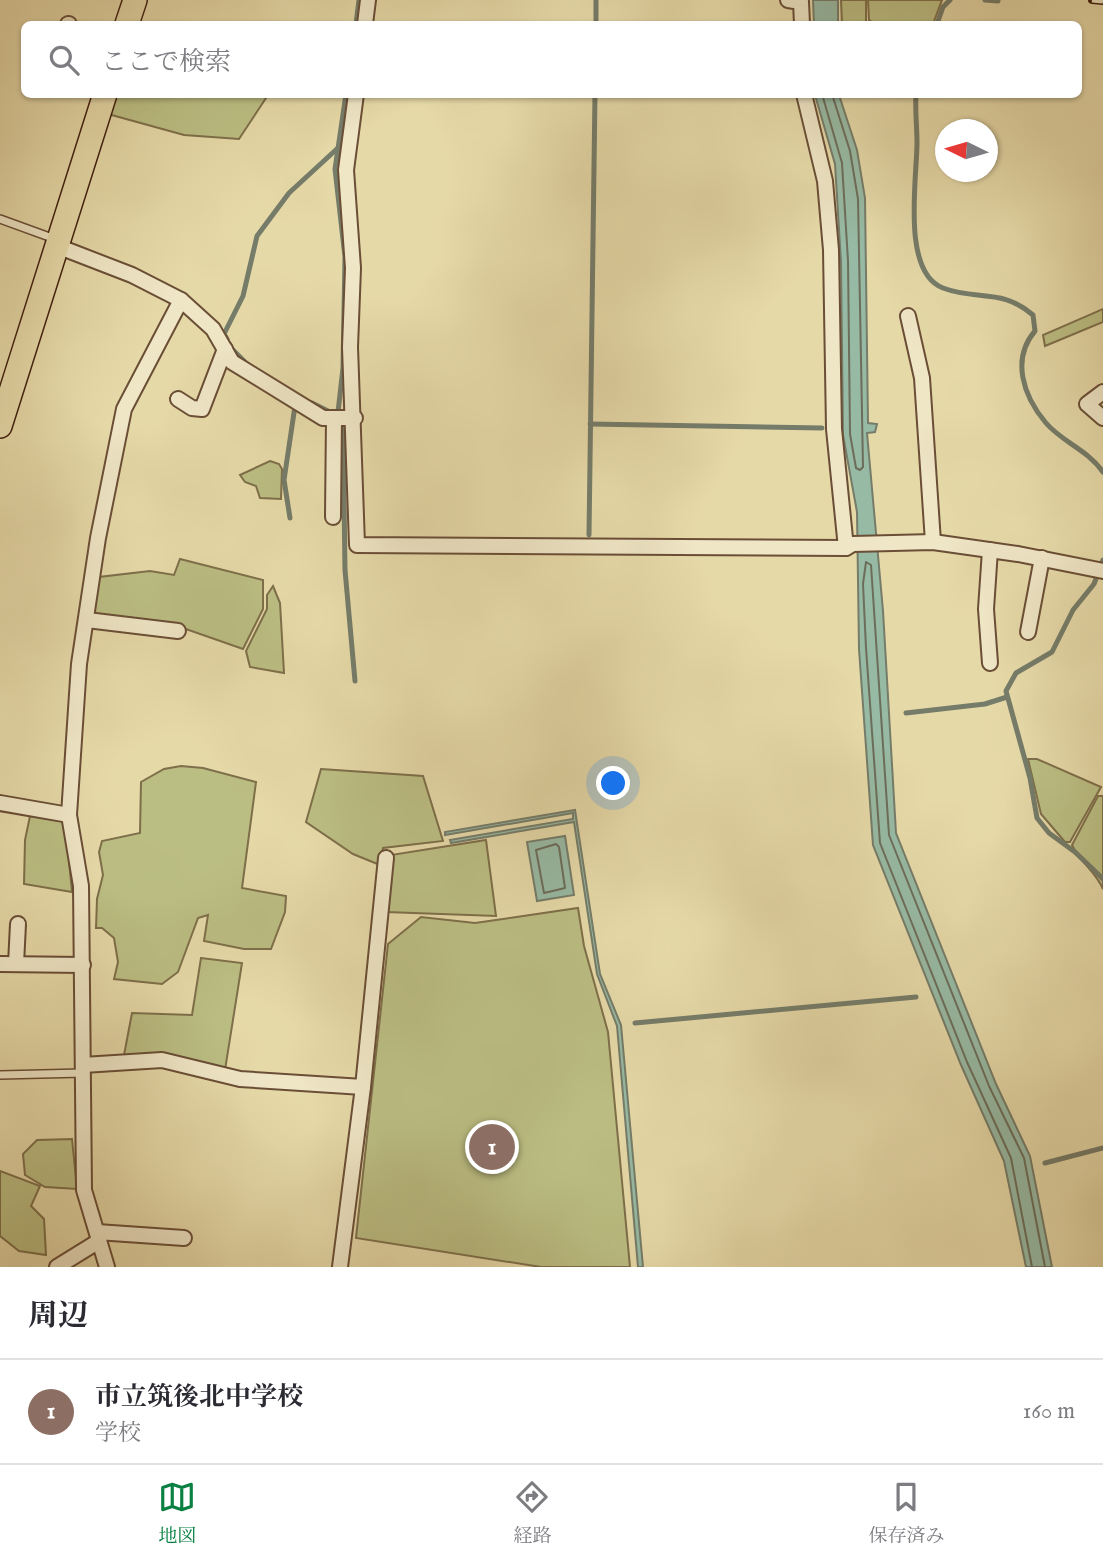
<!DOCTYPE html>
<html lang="ja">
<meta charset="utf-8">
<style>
:root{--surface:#fff;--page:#f7f7f7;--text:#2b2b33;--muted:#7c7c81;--line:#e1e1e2;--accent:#0b8043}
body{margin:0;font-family:"IM FELL English","Noto Serif JP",serif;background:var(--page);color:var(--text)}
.compass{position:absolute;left:935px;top:119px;width:63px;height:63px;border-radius:50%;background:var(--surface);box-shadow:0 2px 5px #0004;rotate:275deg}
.you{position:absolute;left:614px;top:784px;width:24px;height:24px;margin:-18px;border:5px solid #fff;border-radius:50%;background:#1a73e8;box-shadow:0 0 0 10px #1a73e833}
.badge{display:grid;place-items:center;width:46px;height:46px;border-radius:50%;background:var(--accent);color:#fff;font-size:23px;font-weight:700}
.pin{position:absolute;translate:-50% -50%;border:4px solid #fff;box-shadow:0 2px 7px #0006}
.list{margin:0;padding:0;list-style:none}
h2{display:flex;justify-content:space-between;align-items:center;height:91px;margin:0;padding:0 28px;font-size:30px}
h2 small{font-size:23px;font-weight:400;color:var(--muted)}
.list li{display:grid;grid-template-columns:46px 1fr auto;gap:21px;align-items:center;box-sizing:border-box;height:105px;padding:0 28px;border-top:2px solid var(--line)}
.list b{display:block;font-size:26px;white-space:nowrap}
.list p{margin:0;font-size:23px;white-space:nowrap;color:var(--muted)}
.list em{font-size:23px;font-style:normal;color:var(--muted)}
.icon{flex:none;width:38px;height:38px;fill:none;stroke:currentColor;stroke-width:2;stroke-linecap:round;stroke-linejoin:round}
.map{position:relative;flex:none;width:1103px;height:1267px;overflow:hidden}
.search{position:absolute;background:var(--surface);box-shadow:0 2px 5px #0004;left:21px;right:21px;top:21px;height:77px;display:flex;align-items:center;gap:18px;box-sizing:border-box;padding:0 24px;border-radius:10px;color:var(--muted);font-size:26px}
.sheet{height:196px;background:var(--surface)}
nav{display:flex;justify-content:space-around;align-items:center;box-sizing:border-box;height:98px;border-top:2px solid var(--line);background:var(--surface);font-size:19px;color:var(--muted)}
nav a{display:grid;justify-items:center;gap:4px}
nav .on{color:var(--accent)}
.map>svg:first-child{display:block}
.green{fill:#bbbe83;stroke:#7e6f4a;stroke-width:2}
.water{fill:#97baa4;stroke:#757c69;stroke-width:2}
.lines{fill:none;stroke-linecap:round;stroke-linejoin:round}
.shore{stroke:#6c6d5a;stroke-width:2}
.stream{stroke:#757c69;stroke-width:5}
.lane-casing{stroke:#6a4e36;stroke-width:10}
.street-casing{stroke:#6a4e36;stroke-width:18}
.primary-casing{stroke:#412010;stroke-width:26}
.lane{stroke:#efe6c6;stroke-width:7}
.street{stroke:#efe6c6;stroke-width:14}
.primary{stroke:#e6d9a8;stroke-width:23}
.rail-casing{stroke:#412010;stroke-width:8}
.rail{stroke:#efe6c6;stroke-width:5;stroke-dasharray:16;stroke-linecap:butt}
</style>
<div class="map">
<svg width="1103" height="1267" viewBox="0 0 1103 1267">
<rect width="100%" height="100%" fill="#e6d9a8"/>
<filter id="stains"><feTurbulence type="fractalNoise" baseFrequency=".00286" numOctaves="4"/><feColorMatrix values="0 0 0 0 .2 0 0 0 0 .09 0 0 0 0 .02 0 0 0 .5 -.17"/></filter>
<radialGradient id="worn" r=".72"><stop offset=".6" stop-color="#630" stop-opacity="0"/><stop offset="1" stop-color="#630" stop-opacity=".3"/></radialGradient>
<!-- green -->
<g class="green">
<path d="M 841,0 L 866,0 L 866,21 L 870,24 L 842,24 Z"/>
<path d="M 868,0 L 942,0 L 933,24 L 875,24 L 869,20 Z"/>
<path d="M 113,95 L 268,95 L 239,139 L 184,135 L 108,114 Z"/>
<path d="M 1103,309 L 1103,322 L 1045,346 L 1043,335 Z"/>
<path d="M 270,461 L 279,464 L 282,469 L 281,499 L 260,498 L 256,486 L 245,482 L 240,475 Z"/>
<path d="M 180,559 L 263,580 L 263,609 L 243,649 L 183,628 L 92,618 L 99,577 L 150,571 L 174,575 Z"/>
<path d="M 273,586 L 280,603 L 284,673 L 250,667 L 246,651 L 267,609 L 267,595 Z"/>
<path d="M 1028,759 L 1037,759 L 1101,787 L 1070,842 L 1065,842 L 1041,814 Z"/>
<path d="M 181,766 L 203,768 L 256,782 L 242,888 L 286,896 L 285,912 L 271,949 L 244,949 L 204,941 L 208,915 L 198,918 L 178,972 L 162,984 L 114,979 L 118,962 L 114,938 L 102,928 L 96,928 L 97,899 L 103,875 L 99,852 L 102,841 L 140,833 L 141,782 L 164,769 Z"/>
<path d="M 321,769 L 423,776 L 443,841 L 383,848 L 380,865 L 353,854 L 306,822 Z"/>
<path d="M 1098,796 L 1103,796 L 1103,889 C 1096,872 1080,862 1072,845 Z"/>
<path d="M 30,816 L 65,820 L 72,892 L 24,884 L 25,840 Z"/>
<path d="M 486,840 L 496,916 L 386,912 L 391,855 Z"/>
<path d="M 578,908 L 584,946 L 608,1032 L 630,1267 L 541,1267 L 356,1238 L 388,944 L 421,917 L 475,923 Z"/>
<path d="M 201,958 L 242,963 L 225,1070 L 163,1055 L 124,1055 L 132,1013 L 192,1015 Z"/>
<path d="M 72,1139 L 77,1189 L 45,1187 L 25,1175 L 23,1154 L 37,1140 Z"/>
<path d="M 0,1171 L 40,1186 L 31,1206 L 44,1219 L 46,1255 L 19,1251 L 0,1236 Z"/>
</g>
<!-- water -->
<g class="water">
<path d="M 813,0 L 838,0 L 838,24 L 814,24 Z"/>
<path d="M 815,95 L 839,95 L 857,150 L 865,198 L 868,423 L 877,424 L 875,432 L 867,433 L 883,611 L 896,833 L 996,1084 L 1030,1156 L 1052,1267 L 1026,1267 L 1004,1161 L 961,1065 L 873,845 L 859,649 L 857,512 L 843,435 L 841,262 L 835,164 Z"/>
<path d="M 575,810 L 600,974 L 621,1025 L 643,1267 L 638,1267 L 617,1026 L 597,974 L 574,822 L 451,843 L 450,840 L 573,819 L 573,813 L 445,835 L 445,832 Z"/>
<path d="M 565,836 L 574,895 L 537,901 L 527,842 Z"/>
</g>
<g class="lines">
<!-- shore -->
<g class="shore">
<path d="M 822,94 L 842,163 L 848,261 L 850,434 L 856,468 L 860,470 L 863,467 L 858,199 L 850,151 L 832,94"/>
<path d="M 556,844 L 559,847 L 565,888 L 544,893 L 536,850 Z"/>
<path d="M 1032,1267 L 1011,1158 L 967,1062 L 880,843 L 866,648 L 863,584 L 866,562 L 871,565 L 889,835 L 989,1086 L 1024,1158 L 1045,1267"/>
</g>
<!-- stream -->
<g class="stream">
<path d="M 985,0 L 998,1"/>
<path d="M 356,24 L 359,0"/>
<path d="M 596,24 L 596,0"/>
<path d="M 937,24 L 943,7 L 950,0"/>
<path d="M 916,94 C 915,111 917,127 917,143 C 917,178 901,272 943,288 C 977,301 1002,288 1033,315 L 1035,331 C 1011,359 1023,396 1046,423 C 1062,442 1088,450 1103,472"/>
<path d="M 227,339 L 224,334 L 243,296 L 257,236 L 289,193 L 339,147"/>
<path d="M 231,348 L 246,363"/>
<path d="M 312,403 L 330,412 L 338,412 L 343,368 L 345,257 L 335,169 L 346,94"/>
<path d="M 590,424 L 822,428"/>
<path d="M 343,429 L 345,570 L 355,681"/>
<path d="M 290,518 L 284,480 L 295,406"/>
<path d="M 589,535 L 595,94"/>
<path d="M 1103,560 L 1094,584 L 1073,610 L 1052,652 L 1016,673 L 1006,691 L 1030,778 L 1037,818 L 1049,833 L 1075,852 L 1103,879"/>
<path d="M 906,713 L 985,704 L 1007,697"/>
<path d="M 635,1023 L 916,997"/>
<path d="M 1045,1163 L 1103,1148"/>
</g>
<defs>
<g id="lane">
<path d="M 0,219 L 55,239"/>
<path d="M 0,1075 L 83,1073"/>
</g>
<g id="street">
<path d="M 788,0 L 801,2 L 802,24"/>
<path d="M 68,24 L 69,24"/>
<path d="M 365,24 L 368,0"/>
<path d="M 356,94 L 346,170 L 353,268 L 350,347 L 357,545 L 846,548 L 853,544 L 933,542 L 1018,554 L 1103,571"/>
<path d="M 804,94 L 825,181 L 831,250 L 834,429 L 846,548"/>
<path d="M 57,246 L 132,275 L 181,300 L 213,329 L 232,362 L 323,418 L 355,418"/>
<path d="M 908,316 L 922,378 L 933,542"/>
<path d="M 1103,392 L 1087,404 L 1103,418"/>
<path d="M 178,399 L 192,408 L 202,409 L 225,349"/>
<path d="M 333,517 L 334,418"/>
<path d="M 87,620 L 178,631"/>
<path d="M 1028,632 L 1042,558"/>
<path d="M 990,663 L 986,609 L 990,550"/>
<path d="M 0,803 L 69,815"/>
<path d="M 0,964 L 83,965"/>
<path d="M 16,964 L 18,924"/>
<path d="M 83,1065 L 162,1060 L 240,1079 L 363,1087"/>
<path d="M 97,1232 L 184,1238"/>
<path d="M 57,1267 L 99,1241"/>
<path d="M 107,1267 L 84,1190 L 81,886 L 69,815 L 79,664 L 98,538 L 124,409 L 181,300"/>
<path d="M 340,1267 L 363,1087 L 386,858"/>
</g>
<g id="primary">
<path d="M 127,24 L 135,0"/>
<path d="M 0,426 L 105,94"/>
</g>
</defs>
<!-- lane casing -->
<use href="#lane" class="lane-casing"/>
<!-- street casing -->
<use href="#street" class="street-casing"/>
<!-- primary casing -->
<use href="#primary" class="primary-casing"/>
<!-- lane -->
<use href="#lane" class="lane"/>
<!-- street -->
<use href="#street" class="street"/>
<!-- primary -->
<use href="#primary" class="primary"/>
<defs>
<path id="rail" d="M 1092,0 L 1103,1"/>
</defs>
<!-- rail casing -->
<use href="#rail" class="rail-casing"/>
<!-- rail -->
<use href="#rail" class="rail"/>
</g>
<rect width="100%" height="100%" filter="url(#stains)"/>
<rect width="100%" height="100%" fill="url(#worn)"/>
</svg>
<svg class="compass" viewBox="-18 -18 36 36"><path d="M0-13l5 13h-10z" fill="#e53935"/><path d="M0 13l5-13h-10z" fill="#7c7c81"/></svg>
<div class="you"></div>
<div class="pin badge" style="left:492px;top:1147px;background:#8d6e63">1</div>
<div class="search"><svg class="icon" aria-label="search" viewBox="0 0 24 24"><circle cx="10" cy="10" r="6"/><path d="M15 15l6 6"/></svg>ここで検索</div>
</div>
<section class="sheet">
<h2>周辺<small></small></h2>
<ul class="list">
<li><span class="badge" style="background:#8d6e63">1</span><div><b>市立筑後北中学校</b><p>学校</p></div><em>160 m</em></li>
</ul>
</section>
<nav>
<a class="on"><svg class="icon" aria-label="map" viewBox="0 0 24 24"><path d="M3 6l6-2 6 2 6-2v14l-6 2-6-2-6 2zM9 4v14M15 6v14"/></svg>地図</a>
<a><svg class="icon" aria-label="directions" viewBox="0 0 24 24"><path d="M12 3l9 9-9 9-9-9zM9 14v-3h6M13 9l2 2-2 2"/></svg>経路</a>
<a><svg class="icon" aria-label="saved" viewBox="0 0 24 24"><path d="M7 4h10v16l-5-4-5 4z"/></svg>保存済み</a>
</nav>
